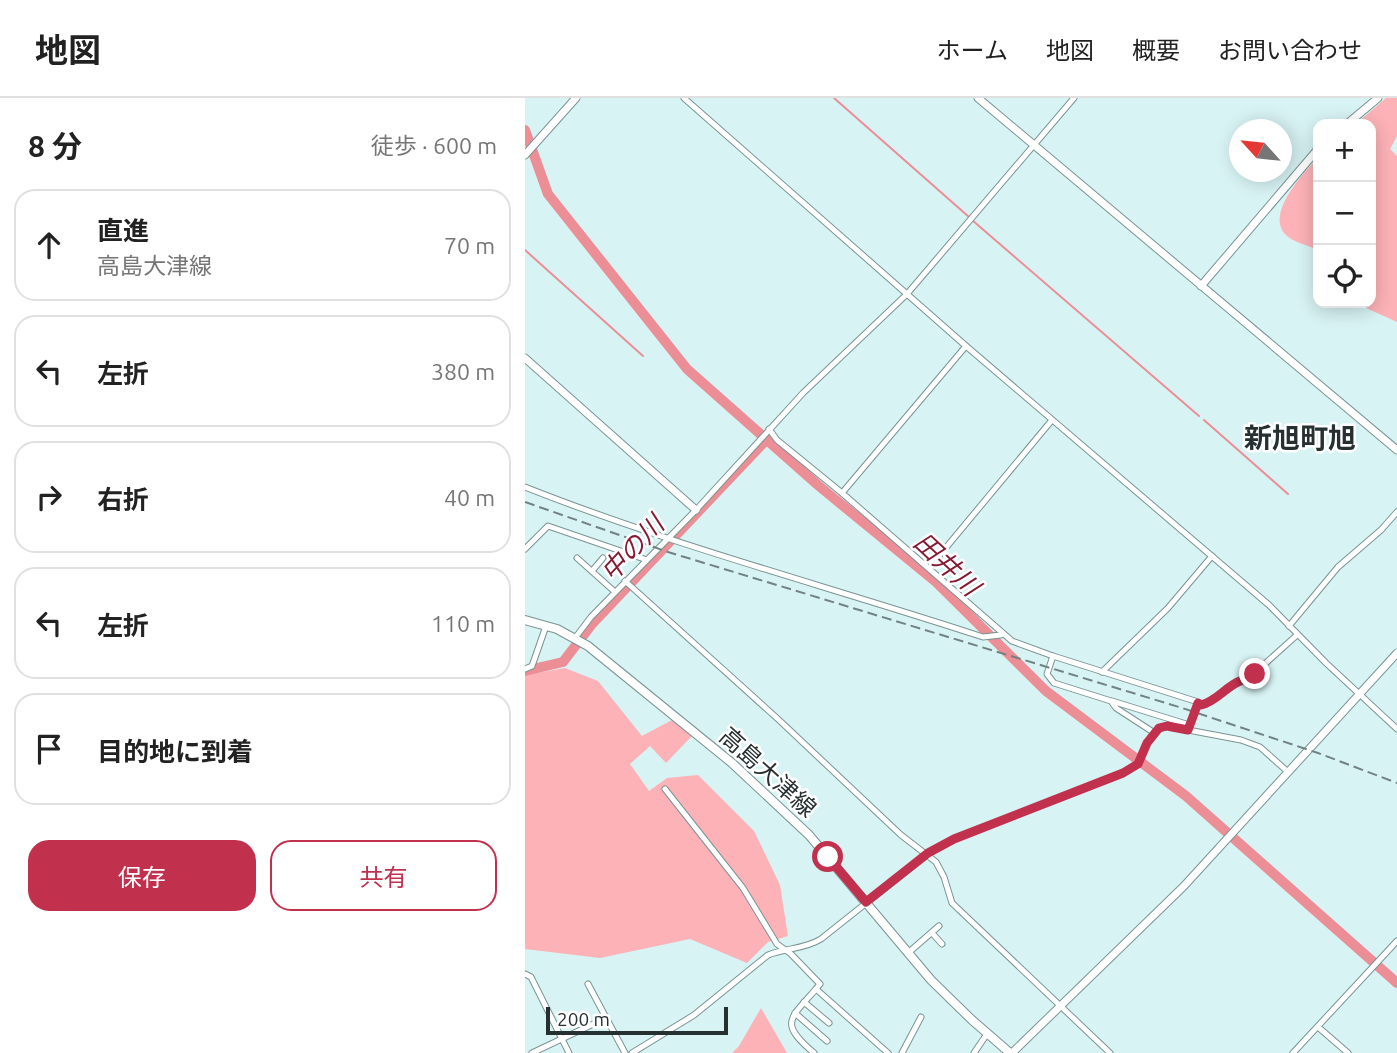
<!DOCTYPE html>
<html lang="ja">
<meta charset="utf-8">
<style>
:root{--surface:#fff;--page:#f6f6f6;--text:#222;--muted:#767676;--line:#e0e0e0;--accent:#c1314e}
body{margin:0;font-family:Ubuntu,"Noto Sans JP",sans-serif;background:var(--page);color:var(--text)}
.controls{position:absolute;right:21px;top:21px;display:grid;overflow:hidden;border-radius:14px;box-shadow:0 4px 18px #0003}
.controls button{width:63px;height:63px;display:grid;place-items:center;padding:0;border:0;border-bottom:2px solid var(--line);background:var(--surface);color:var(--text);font:35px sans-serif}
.compass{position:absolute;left:704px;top:21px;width:63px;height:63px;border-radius:50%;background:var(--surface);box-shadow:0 4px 18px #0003;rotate:297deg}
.scale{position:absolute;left:21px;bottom:18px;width:182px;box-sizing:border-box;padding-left:7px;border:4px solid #263031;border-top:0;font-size:19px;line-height:24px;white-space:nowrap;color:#263031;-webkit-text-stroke:5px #fff;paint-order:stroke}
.stop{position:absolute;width:21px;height:21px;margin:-16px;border:5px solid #c1314e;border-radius:50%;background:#fff}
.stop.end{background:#c1314e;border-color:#fff;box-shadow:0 2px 7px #0008}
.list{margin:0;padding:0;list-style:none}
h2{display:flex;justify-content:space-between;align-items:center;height:91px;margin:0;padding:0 28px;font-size:30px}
h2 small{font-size:23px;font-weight:400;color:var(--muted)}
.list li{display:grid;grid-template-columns:46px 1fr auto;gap:21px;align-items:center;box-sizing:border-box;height:112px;margin:0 14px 14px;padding:0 14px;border:2px solid var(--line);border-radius:21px}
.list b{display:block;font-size:26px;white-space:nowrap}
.list p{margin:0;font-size:23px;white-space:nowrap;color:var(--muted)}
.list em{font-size:23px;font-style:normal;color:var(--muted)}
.actions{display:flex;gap:14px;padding:21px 28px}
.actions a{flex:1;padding:16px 0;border:2px solid var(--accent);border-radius:21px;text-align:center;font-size:24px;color:var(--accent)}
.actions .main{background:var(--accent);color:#fff}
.icon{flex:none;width:38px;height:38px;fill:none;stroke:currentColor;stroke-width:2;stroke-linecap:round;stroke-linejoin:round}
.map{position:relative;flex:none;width:872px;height:955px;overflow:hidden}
header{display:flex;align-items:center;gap:42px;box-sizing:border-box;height:98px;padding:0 35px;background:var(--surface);border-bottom:2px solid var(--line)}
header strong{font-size:33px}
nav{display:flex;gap:38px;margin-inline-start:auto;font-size:24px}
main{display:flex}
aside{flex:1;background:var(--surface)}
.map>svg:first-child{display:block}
.green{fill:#fcb2b7}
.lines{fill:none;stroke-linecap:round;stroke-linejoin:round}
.stream{stroke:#eb8e96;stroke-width:2}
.river{stroke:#eb8e96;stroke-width:10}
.minor-casing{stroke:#7a9494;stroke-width:7}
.tertiary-casing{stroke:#7a9494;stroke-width:9}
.secondary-casing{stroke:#7a9494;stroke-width:10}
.minor{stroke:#fff;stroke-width:5}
.tertiary{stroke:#fff;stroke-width:7}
.secondary{stroke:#fff;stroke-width:8}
.rail{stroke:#718283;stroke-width:2;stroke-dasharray:10 5;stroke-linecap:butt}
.route{stroke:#c1314e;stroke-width:9}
.labels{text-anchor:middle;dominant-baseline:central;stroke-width:5;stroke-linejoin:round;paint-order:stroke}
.street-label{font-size:24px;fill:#263031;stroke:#fff}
.water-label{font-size:26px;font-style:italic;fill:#861a32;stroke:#fff}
.quarter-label{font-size:28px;font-weight:bold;fill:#263031;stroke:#fff}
</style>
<header>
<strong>地図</strong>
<nav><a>ホーム</a><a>地図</a><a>概要</a><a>お問い合わせ</a></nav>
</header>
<main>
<aside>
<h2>8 分<small>徒歩 · 600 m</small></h2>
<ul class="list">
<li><svg class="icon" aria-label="ahead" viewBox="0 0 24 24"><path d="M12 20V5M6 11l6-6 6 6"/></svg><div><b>直進</b><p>高島大津線</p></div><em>70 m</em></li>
<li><svg class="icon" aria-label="left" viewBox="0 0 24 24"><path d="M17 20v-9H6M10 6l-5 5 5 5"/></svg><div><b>左折</b></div><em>380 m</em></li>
<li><svg class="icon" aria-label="right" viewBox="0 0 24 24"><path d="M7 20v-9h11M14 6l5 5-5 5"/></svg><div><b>右折</b></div><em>40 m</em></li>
<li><svg class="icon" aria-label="left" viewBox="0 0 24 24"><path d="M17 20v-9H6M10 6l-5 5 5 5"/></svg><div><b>左折</b></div><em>110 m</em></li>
<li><svg class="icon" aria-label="arrive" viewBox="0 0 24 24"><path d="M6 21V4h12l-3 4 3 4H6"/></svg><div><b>目的地に到着</b></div></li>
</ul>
<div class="actions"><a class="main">保存</a><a>共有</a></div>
</aside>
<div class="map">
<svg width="872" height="955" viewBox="0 0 872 955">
<rect width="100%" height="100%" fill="#d8f3f4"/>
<!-- green -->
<g class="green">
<path d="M 861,0 L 872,0 L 872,38 L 865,51 L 872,58 L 872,224 L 830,205 L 846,205 L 846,26 L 831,26 Z"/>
<path d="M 793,60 L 793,152 C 783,147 766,144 759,135 C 742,114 779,74 793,60 Z"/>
<path d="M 40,570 L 73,583 L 117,638 L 147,622 L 167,638 L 141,665 L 125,648 L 105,666 L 124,693 L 142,680 L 173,677 L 229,733 L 255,787 L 263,838 L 243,844 L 222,865 L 165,841 L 75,860 L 0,851 L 0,577 Z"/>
<path d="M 236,910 L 262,955 L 207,955 L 214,948 Z"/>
</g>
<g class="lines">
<!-- stream -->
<g class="stream">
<path d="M 309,0 L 444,119"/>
<path d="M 447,122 L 674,318"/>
<path d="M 0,152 L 118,258"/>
<path d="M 679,322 L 763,396"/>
</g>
<!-- river -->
<g class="river">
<path d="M 0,32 L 23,96 L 162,271 L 294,388 L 411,484 L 521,593 L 661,698 L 872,885"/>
<path d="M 0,573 L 38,564 L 67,526 L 241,342"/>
</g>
<defs>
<g id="minor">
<path d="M 159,0 L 441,248 L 744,507 L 801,565 L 872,631"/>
<path d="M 244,331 L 252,342 L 317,395 L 487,543 L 528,558 L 670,603 L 676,607 C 694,602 705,586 723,581 L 772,537"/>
<path d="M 0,389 C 149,448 306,489 458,539 L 476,537"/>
<path d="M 317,395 L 441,248"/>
<path d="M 0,451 L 23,428 L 122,462"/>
<path d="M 52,460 L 90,494"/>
<path d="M 404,470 L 527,322"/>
<path d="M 67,473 L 78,460"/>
<path d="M 100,483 L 254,622 L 376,737 L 411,764 L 419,779 L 427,805 L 585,955"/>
<path d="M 764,528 L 813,469 L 856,432 L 872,414"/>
<path d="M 50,540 L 66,519 L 171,412 L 278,295 L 382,196 L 549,0"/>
<path d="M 528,558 L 522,576 L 529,585 L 586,603 L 591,610 L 628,634"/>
<path d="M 0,571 L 7,568 L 21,528"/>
<path d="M 577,574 L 643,510 L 687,458"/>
<path d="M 587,603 L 661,626 L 663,632 L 673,605"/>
<path d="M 140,691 L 218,790 L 252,846 L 266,856 L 295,886 L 291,891 L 363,955"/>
<path d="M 407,835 L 417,846"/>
<path d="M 383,855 L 414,828"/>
<path d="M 0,876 L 6,879 L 44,955"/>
<path d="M 63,886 L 100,955"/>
<path d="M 279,904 L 304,925"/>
<path d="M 270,915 L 302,943"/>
<path d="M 793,929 L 823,955"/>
<path d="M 7,955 L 81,920"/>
<path d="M 107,955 L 169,917 L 243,857 C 261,850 280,851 296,841 L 403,756 L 429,741 L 598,675 C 603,672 610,669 613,665 C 624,650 621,633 642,628 L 716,642 L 735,649 L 763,674"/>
<path d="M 289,955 C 254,925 264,922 291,891"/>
<path d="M 377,955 L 396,919"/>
<path d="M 449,955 L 462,936"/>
<path d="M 768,955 L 872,843"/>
</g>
<g id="tertiary">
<path d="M 453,0 L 872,352"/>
<path d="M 822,26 L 853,0"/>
<path d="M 0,57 L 51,0"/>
<path d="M 676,188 L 793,51"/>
<path d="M 0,260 L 171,412"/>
<path d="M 487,955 L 659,788 L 872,555"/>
</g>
<path id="secondary" d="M 0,522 L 32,531 L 63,548 L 207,665 L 284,737 L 406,882 L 447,922 L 485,955"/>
</defs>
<!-- minor casing -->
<use href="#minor" class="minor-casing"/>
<!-- tertiary casing -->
<use href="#tertiary" class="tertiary-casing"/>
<!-- secondary casing -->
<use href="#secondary" class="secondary-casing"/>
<!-- minor -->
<use href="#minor" class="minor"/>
<!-- tertiary -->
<use href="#tertiary" class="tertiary"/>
<!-- secondary -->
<use href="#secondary" class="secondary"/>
<!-- rail -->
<path class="rail" d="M 0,404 L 143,454 L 654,609 L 793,655 L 872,685"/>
</g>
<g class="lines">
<!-- route -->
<path class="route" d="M 303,759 L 341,804 L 403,755 L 429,741 L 598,675 L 613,666 L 622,645 L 634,630 L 642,628 L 663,632 L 673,605 L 676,607 C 692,603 700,589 715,583 C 721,581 725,580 730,576"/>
</g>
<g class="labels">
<!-- street labels -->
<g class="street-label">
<text transform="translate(243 674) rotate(42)">高島大津線</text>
</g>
<!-- water labels -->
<g class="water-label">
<text transform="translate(107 450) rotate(-47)">中の川</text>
<text transform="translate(422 466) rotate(43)">田井川</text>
</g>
<!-- quarter labels -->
<g class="quarter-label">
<text x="775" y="339">新旭町旭</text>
</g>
</g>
</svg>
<div class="controls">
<button>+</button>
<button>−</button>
<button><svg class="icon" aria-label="locate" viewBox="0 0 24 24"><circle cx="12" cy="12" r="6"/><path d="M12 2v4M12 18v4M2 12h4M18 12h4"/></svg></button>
</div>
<svg class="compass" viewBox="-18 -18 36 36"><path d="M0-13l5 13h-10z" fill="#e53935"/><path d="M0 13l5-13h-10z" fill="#767676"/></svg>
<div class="scale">200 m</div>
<div class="stop" style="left:303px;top:759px"></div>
<div class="stop end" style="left:730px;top:576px"></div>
</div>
</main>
